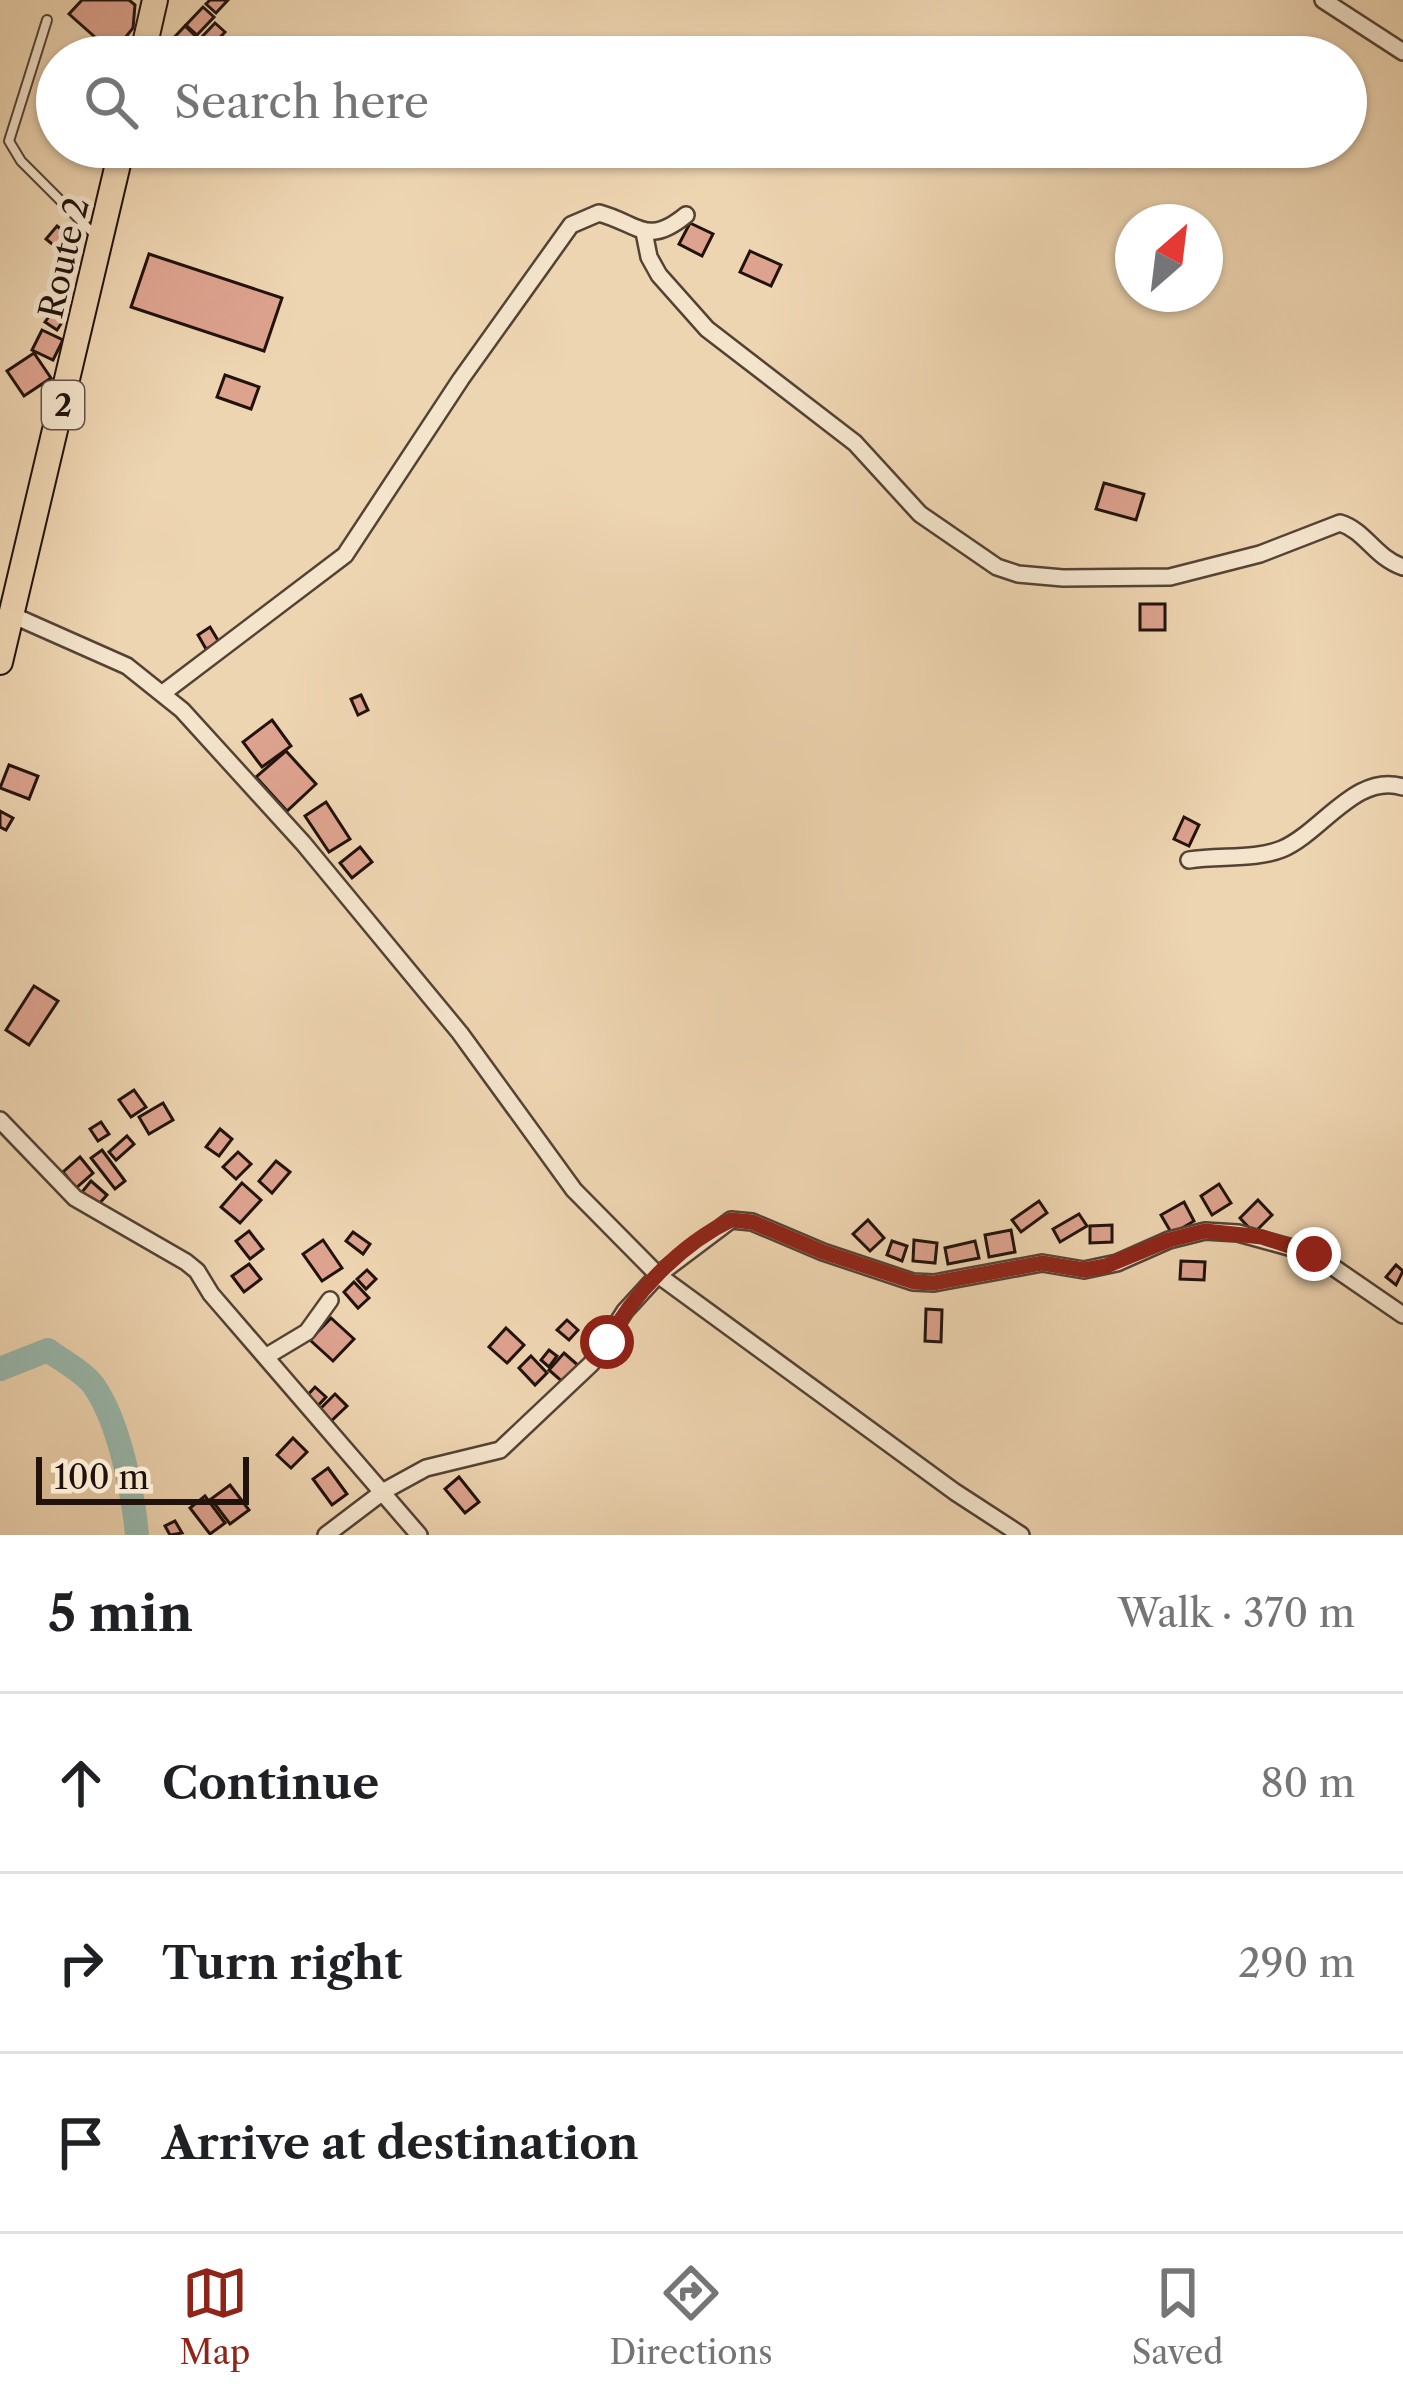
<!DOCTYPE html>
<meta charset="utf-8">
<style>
:root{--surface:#fff;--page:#f2f2f2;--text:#202124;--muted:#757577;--line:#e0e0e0;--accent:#8f2418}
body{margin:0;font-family:"Libre Caslon Text",serif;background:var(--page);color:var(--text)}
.compass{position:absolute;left:1115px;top:204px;width:108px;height:108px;border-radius:50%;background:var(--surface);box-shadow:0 3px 9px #0004;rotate:28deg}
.scale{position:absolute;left:36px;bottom:30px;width:213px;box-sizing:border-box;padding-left:12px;border:6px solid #21120c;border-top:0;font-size:33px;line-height:42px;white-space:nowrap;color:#21120c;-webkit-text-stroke:9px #f4e4cc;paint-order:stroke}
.stop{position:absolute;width:36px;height:36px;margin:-27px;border:9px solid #8f2418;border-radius:50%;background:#fff}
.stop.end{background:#8f2418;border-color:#fff;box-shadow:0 3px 12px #0008}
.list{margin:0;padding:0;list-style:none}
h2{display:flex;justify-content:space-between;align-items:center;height:156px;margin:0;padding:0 48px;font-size:51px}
h2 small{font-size:39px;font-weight:400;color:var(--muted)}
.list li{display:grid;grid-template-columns:78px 1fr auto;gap:36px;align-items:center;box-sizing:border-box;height:180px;padding:0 48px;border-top:3px solid var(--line)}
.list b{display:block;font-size:45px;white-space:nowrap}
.list em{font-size:39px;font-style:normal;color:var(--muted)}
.icon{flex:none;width:66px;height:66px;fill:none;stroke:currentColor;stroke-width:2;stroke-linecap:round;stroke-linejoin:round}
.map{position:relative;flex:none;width:1403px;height:1535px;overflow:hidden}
.search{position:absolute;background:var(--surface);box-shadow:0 3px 9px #0004;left:36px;right:36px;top:36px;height:132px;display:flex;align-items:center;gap:30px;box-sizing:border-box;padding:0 42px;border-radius:66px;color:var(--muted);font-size:45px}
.sheet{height:696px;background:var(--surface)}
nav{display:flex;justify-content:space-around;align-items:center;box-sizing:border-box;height:168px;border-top:3px solid var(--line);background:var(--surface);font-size:33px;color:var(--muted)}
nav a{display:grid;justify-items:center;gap:6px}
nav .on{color:var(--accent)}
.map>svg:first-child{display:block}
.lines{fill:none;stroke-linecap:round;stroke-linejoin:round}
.river{stroke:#99b9ad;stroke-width:24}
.building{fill:#dea38f;stroke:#21120c;stroke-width:3}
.service-casing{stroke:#544335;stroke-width:12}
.minor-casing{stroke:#544335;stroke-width:20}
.trunk-casing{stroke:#21120c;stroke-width:28}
.service{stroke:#f4e4cc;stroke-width:8}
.minor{stroke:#f4e4cc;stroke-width:15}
.trunk{stroke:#eed5b1;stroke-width:24}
.route{stroke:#8f2418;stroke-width:15}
.labels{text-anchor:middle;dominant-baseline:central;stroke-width:10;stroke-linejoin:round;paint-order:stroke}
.shield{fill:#f4e4cc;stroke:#605146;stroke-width:3}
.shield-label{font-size:30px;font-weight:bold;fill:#21120c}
.street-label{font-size:33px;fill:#21120c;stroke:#f4e4cc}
</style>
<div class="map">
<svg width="1403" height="1535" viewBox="0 0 1403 1535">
<rect width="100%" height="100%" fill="#eed5b1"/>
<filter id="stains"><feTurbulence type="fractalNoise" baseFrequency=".00167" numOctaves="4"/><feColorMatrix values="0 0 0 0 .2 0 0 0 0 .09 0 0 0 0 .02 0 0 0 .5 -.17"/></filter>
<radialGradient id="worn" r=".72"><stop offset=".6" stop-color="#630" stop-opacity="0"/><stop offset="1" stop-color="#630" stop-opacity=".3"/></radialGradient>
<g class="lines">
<!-- river -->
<path class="river" d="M 0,1369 L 48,1350 C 62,1361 84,1372 94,1386 C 119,1422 133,1492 137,1535"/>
</g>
<!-- building -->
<g class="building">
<path d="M 82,0 L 129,0 L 135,5 L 133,28 L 113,53 L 69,14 Z"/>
<path d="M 210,0 L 228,0 L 216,13 L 206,4 Z"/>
<path d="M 203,7 L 214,17 L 197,35 L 186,25 Z"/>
<path d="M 215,23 L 225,32 L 210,48 L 200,39 Z"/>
<path d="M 185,26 L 209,49 L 202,57 L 182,57 L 168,44 Z"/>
<path d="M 150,147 L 172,147 L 168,162 L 148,157 Z"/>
<path d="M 690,223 L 713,234 L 702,256 L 679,244 Z"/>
<path d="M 57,226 L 79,244 L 68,257 L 46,239 Z"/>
<path d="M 750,251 L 781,265 L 771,286 L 740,272 Z"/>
<path d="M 149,254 L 282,298 L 264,351 L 131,307 Z"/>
<path d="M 55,308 L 66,316 L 57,330 L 45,322 Z"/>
<path d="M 42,330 L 63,340 L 53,360 L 32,350 Z"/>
<path d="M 34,353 L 51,378 L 24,396 L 7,371 Z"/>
<path d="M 225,375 L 259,387 L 251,409 L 217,397 Z"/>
<path d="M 1104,483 L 1144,494 L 1136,520 L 1096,509 Z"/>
<rect x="1140" y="604" width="25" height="26"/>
<path d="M 210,627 L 219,642 L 206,649 L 198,635 Z"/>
<path d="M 361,695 L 368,710 L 358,715 L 351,699 Z"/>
<path d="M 272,720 L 291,746 L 262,767 L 243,742 Z"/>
<path d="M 286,751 L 316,784 L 287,811 L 256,777 Z"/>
<path d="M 9,765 L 38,776 L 29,799 L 0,788 Z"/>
<path d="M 326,802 L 350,839 L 329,852 L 305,816 Z"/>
<path d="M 0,811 L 13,818 L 6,830 L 0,827 Z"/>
<path d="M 1184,817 L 1199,825 L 1189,846 L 1174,839 Z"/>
<path d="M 360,847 L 372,862 L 352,878 L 340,863 Z"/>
<path d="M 34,986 L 58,1001 L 29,1045 L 6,1030 Z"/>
<path d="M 134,1090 L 146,1107 L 131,1117 L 119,1100 Z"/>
<path d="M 163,1103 L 173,1120 L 149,1134 L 139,1117 Z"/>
<path d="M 101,1122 L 109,1134 L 98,1141 L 90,1129 Z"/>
<path d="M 220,1129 L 232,1139 L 219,1156 L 206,1147 Z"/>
<path d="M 127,1136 L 134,1144 L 116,1160 L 109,1152 Z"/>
<path d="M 102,1150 L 125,1181 L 115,1189 L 91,1158 Z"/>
<path d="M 238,1152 L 251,1164 L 236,1179 L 223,1167 Z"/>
<path d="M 80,1157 L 93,1173 L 76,1188 L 63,1172 Z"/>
<path d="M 276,1161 L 290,1172 L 272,1193 L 259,1181 Z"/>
<path d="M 91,1181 L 107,1195 L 98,1205 L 82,1192 Z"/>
<path d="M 242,1183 L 261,1200 L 240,1223 L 221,1207 Z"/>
<path d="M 1219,1184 L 1231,1203 L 1212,1215 L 1201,1196 Z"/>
<path d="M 1258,1200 L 1272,1215 L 1254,1233 L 1240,1218 Z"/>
<path d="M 1039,1201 L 1047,1213 L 1021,1232 L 1012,1220 Z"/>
<path d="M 1184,1202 L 1194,1221 L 1172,1234 L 1161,1215 Z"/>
<path d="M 1079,1214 L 1087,1226 L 1060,1242 L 1053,1229 Z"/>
<path d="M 868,1220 L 884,1238 L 870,1251 L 853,1234 Z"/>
<path d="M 1112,1225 L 1112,1242 L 1090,1243 L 1090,1226 Z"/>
<path d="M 1011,1230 L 1015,1252 L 989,1257 L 985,1235 Z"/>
<path d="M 249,1231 L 263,1249 L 250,1259 L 236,1241 Z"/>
<path d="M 353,1232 L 370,1244 L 363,1254 L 346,1241 Z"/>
<path d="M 323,1240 L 342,1268 L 322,1281 L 303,1254 Z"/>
<path d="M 914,1240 L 937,1243 L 935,1263 L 913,1261 Z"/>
<path d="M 892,1241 L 907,1246 L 902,1261 L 887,1255 Z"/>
<path d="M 975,1241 L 979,1258 L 948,1264 L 945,1248 Z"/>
<path d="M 1181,1261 L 1205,1262 L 1204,1280 L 1180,1279 Z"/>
<path d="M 249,1264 L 261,1279 L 244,1292 L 232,1276 Z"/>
<path d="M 1396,1265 L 1403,1271 L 1396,1285 L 1386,1277 Z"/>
<path d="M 367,1270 L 376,1279 L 366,1289 L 357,1279 Z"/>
<path d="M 354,1282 L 369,1298 L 358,1308 L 344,1292 Z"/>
<path d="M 926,1309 L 942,1310 L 941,1342 L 925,1341 Z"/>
<path d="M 331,1318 L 354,1339 L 333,1361 L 310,1340 Z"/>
<path d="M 567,1320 L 578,1330 L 569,1340 L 557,1330 Z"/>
<path d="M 506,1328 L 524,1345 L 507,1363 L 489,1347 Z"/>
<path d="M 549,1350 L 557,1356 L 549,1367 L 541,1360 Z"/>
<path d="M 564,1353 L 580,1367 L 565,1384 L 549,1370 Z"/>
<path d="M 531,1356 L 547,1373 L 535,1385 L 519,1368 Z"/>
<path d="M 315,1387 L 326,1397 L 314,1410 L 303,1400 Z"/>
<path d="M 335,1394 L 347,1406 L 328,1424 L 317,1412 Z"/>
<path d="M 293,1438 L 307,1452 L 291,1468 L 277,1455 Z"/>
<path d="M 328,1468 L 347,1494 L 332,1505 L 313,1479 Z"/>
<path d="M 459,1477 L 479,1502 L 465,1513 L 445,1489 Z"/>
<path d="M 230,1485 L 249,1510 L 230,1524 L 211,1499 Z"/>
<path d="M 205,1496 L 225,1523 L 210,1534 L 190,1508 Z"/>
<path d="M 175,1521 L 182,1533 L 170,1535 L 165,1526 Z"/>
</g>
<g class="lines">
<defs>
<path id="service" d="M 47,20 L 9,141 L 21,161 L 96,236"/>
<g id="minor">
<path d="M 1323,0 L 1403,52"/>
<path d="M 644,232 L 649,257 L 659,275 L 707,329 L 855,443 L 920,514 L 997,567 L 1018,574 L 1063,578 L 1170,577 L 1260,554 L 1340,523 C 1366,531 1374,557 1403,567"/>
<path d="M 12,615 L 127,666 L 182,710 L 303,843 L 460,1033 L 574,1190 L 658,1275 L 955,1492 L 1021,1535"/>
<path d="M 163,693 L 345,555 L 461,379 L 571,225 L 599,213 C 639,224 647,247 686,215"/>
<path d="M 1189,860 C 1219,855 1255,860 1282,849 C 1322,832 1356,772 1403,787"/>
<path d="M 0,1120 L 75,1198 L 186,1262 L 197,1271 L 211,1294 L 419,1535"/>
<path d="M 267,1356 L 307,1332 L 330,1300"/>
<path d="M 326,1535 L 384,1491 L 426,1468 L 500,1450 L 591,1364 L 625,1311 L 658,1275 L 731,1220 L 752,1222 L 823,1252 L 913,1282 L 934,1283 L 1042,1263 L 1084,1270 L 1117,1263 L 1169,1240 L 1205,1231 L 1238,1233 L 1314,1254 L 1403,1315"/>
</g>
<g id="trunk">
<path d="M 142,57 L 155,0"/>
<path d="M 0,662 L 122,147"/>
</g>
</defs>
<!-- service casing -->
<use href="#service" class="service-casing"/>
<!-- minor casing -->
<use href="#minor" class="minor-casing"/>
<!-- trunk casing -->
<use href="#trunk" class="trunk-casing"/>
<!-- service -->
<use href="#service" class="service"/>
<!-- minor -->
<use href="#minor" class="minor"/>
<!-- trunk -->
<use href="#trunk" class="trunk"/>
</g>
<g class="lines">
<!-- route -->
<path class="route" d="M 607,1342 C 633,1294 681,1244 731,1220 L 752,1222 L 823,1252 L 914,1282 L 934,1283 L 1042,1263 L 1084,1270 L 1106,1266 L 1169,1240 L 1205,1231 L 1262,1237 L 1314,1254"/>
</g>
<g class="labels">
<!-- shield labels -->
<rect class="shield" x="42" y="381" width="42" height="48" rx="9"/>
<g class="shield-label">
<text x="63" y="405">2</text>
</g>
<!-- street labels -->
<g class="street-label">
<text transform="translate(64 258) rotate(-77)">Route 2</text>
</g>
</g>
<rect width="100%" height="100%" filter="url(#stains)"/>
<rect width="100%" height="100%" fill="url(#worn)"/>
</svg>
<svg class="compass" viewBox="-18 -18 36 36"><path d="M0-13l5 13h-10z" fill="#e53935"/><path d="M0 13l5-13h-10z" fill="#757577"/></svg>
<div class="scale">100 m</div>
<div class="stop" style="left:607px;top:1342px"></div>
<div class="stop end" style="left:1314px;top:1254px"></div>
<div class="search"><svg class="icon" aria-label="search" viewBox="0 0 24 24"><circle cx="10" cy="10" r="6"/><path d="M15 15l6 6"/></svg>Search here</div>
</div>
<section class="sheet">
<h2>5 min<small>Walk · 370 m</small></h2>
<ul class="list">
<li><svg class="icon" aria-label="ahead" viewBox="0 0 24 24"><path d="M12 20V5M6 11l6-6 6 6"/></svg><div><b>Continue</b></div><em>80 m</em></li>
<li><svg class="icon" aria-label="right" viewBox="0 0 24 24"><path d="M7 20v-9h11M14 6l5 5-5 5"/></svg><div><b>Turn right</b></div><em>290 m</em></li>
<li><svg class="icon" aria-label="arrive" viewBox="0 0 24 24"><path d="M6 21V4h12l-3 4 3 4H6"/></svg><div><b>Arrive at destination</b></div></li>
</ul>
</section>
<nav>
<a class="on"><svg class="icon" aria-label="map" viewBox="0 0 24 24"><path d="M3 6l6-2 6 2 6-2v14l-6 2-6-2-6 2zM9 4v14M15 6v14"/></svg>Map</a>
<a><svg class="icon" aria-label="directions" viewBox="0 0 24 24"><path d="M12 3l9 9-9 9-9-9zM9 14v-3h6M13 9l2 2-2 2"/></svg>Directions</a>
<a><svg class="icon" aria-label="saved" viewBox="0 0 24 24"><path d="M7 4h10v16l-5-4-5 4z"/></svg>Saved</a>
</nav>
